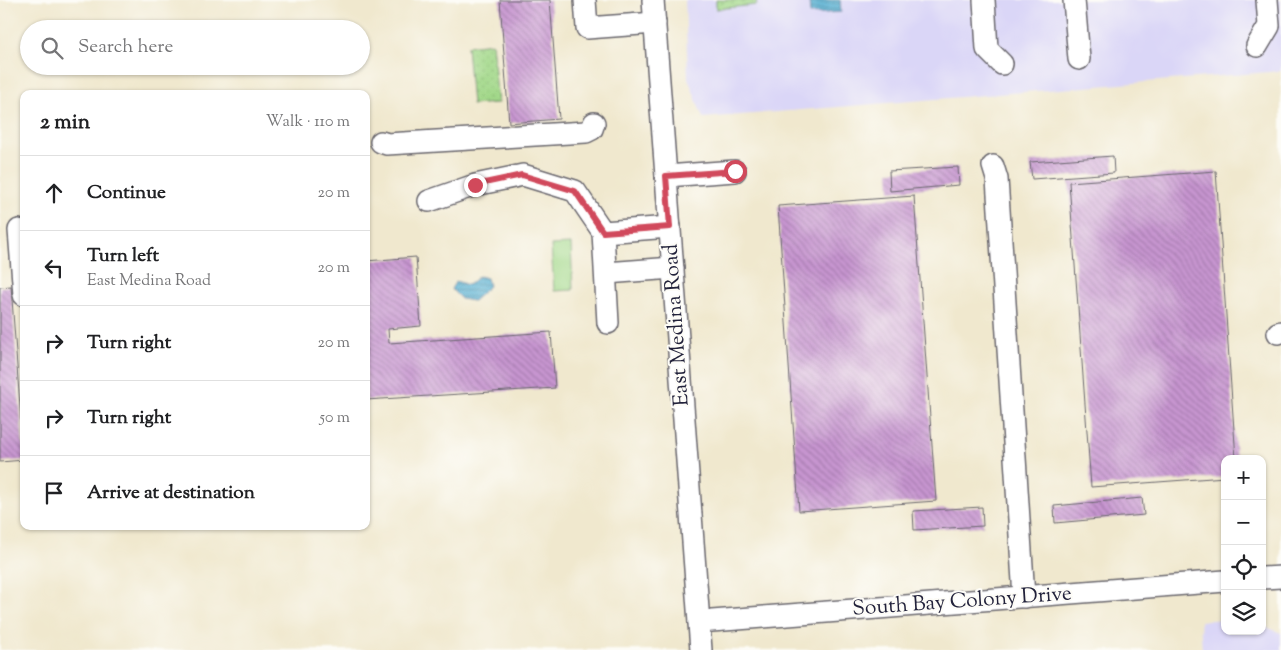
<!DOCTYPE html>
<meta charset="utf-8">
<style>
:root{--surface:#fff;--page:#f2f2f2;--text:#202124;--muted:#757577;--line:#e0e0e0}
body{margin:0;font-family:"Sorts Mill Goudy",serif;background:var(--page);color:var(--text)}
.controls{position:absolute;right:15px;bottom:15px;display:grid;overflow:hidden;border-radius:10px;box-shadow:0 1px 4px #0004}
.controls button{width:45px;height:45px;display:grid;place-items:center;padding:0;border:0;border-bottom:1px solid var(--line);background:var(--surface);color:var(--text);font:25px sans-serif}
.stop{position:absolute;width:15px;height:15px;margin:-11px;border:4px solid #d1495b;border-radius:50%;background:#fff}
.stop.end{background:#d1495b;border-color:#fff;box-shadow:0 1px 5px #0008}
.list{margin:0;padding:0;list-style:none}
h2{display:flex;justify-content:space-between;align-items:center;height:65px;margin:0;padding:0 20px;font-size:21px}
h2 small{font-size:16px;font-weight:400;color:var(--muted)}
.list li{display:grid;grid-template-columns:32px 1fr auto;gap:15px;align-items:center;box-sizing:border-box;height:75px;padding:0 20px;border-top:1px solid var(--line)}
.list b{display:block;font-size:19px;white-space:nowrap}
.list p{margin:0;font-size:16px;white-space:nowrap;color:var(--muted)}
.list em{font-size:16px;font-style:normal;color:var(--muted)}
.icon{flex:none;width:28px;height:28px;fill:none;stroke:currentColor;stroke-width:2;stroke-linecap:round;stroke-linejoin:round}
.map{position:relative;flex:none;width:1281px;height:650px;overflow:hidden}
.search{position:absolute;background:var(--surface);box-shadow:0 1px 4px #0004;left:20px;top:20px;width:350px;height:55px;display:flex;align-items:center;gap:12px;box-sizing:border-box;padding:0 18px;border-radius:28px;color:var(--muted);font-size:19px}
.panel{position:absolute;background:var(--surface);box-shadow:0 1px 4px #0004;left:20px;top:90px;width:350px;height:440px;border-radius:10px}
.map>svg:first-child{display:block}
.built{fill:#dad6f7}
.grass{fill:url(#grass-dots);stroke:#627d62}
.park{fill:#a2d889;stroke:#627d62}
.water{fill:url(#water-rules);stroke:#3a6886}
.building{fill:url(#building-back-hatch)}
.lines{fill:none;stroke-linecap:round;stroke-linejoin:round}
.minor-casing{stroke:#6a676e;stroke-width:24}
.minor{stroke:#fff;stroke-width:21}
.route{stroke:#d1495b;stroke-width:6}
.labels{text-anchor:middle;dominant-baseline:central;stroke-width:4;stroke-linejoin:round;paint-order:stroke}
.street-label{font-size:21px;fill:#22223b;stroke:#fdfcf7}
</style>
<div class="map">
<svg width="1281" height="650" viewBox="0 0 1281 650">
<defs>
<pattern id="grass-dots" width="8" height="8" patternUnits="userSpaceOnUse" patternTransform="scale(1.25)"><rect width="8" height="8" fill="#a2d889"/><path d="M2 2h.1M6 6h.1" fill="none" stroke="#8bb977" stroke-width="1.8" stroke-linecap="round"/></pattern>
<pattern id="water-rules" width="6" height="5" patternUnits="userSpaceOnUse" patternTransform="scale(1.25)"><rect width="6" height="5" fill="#53aed1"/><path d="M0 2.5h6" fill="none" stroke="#448dab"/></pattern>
<pattern id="building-back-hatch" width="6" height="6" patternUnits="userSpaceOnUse" patternTransform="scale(1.25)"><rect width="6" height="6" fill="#c795d0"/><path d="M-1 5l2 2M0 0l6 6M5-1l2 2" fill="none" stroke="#a179aa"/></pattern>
</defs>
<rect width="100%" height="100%" fill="#fdfcf7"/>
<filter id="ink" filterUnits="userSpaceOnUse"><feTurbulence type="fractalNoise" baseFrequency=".02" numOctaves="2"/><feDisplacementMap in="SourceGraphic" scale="10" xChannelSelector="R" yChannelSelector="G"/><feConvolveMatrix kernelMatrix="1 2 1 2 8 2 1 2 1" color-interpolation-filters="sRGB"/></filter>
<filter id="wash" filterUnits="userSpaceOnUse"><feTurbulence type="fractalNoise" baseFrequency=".0096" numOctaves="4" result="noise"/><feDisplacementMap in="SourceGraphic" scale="20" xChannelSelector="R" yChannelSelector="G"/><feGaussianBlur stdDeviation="1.12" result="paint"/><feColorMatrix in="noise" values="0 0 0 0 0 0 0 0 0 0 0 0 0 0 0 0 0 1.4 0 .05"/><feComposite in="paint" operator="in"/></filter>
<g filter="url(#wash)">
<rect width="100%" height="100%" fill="#f0e8ce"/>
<!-- built -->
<g class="built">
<path d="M 685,0 L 1281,0 L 1281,71 L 703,118 L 688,78 Z"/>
<path d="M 1225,619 L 1225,631 L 1262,631 L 1262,625 L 1281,633 L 1281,650 L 1202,650 L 1200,621 Z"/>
</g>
<!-- grass -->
<g class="grass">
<path d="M 716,0 L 756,0 L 757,5 L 716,9 Z"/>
<path d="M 492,43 L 498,103 L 472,105 L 467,46 Z"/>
</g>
<!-- park -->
<path class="park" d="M 571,244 L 573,290 L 554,291 L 551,245 Z"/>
<!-- water -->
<g class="water">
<path d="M 809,0 L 840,0 L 841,12 L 810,14 Z"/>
<path d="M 479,276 L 487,278 L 489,286 L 473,301 L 461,299 L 451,289 L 456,281 L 468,285 Z"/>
</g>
<g id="blocks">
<!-- building -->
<g class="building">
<path d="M 500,0 L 550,0 L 559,119 L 509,123 Z"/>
<path d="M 1113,156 L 1114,173 L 1032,179 L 1030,162 Z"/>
<path d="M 958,167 L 959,185 L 890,191 L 889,171 Z"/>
<path d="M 1216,171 L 1236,459 L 1225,459 L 1225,477 L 1091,487 L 1069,182 Z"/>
<path d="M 914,196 L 936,501 L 799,511 L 778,206 Z"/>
<path d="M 416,257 L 421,326 L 388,329 L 389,343 L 551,332 L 555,388 L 366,400 L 366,261 Z"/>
<path d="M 11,286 L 24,460 L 0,462 L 0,287 Z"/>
<path d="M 1142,498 L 1144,515 L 1055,523 L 1054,506 Z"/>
<path d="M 982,507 L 983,526 L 914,530 L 913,511 Z"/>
</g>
</g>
</g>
<g filter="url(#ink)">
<use href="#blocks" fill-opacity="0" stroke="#6a676e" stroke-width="1"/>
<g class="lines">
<defs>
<g id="minor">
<path d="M 585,0 L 587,28 L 655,23"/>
<path d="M 653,0 L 701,650"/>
<path d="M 984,0 L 987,49 L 1002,64"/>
<path d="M 1074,0 L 1079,59"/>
<path d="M 1257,46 L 1269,26 L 1267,0"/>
<path d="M 381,142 L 387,144 L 586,132 L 592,129 L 594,123"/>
<path d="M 993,166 L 997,179 L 1024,597"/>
<path d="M 666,176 L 735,171"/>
<path d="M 429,201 L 475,185 L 523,175 L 575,191 L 603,232 L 608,323"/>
<path d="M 19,230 L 24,295"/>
<path d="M 603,232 L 670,227"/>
<path d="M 606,273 L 673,268"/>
<path d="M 1278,333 L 1281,332"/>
<path d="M 1262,578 L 1281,577"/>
<path d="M 699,622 L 1225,581"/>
</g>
</defs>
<!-- minor casing -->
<use href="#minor" class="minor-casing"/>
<!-- minor -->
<use href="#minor" class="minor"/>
</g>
</g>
<g class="lines" filter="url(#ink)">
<!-- route -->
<path class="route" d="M 475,185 L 522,175 L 575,191 L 603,232 L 670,227 L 666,176 L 735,171"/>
</g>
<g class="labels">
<!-- street labels -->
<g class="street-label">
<text transform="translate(677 325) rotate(-94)">East Medina Road</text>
<text transform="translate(962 602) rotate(-4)">South Bay Colony Drive</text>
</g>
</g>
</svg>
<div class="controls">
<button>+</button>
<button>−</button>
<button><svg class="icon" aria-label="locate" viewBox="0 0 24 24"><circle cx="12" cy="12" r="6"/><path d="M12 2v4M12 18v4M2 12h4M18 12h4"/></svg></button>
<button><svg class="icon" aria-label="layers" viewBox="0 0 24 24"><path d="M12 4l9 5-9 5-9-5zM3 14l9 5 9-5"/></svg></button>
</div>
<div class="stop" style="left:735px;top:171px"></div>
<div class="stop end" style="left:475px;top:185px"></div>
<div class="search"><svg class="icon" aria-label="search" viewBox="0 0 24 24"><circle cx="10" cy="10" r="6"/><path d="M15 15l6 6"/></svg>Search here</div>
<section class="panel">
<h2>2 min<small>Walk · 110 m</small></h2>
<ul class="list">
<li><svg class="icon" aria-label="ahead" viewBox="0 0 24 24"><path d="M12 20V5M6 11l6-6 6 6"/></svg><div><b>Continue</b></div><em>20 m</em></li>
<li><svg class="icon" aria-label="left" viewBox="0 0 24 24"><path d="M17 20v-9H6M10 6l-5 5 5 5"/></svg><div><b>Turn left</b><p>East Medina Road</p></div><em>20 m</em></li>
<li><svg class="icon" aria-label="right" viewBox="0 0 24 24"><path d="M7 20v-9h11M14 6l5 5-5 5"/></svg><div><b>Turn right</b></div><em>20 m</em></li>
<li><svg class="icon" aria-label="right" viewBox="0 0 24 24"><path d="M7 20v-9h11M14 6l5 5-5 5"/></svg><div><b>Turn right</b></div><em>50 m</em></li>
<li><svg class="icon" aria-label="arrive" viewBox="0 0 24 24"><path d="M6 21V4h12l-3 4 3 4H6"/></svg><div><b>Arrive at destination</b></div></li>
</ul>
</section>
</div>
